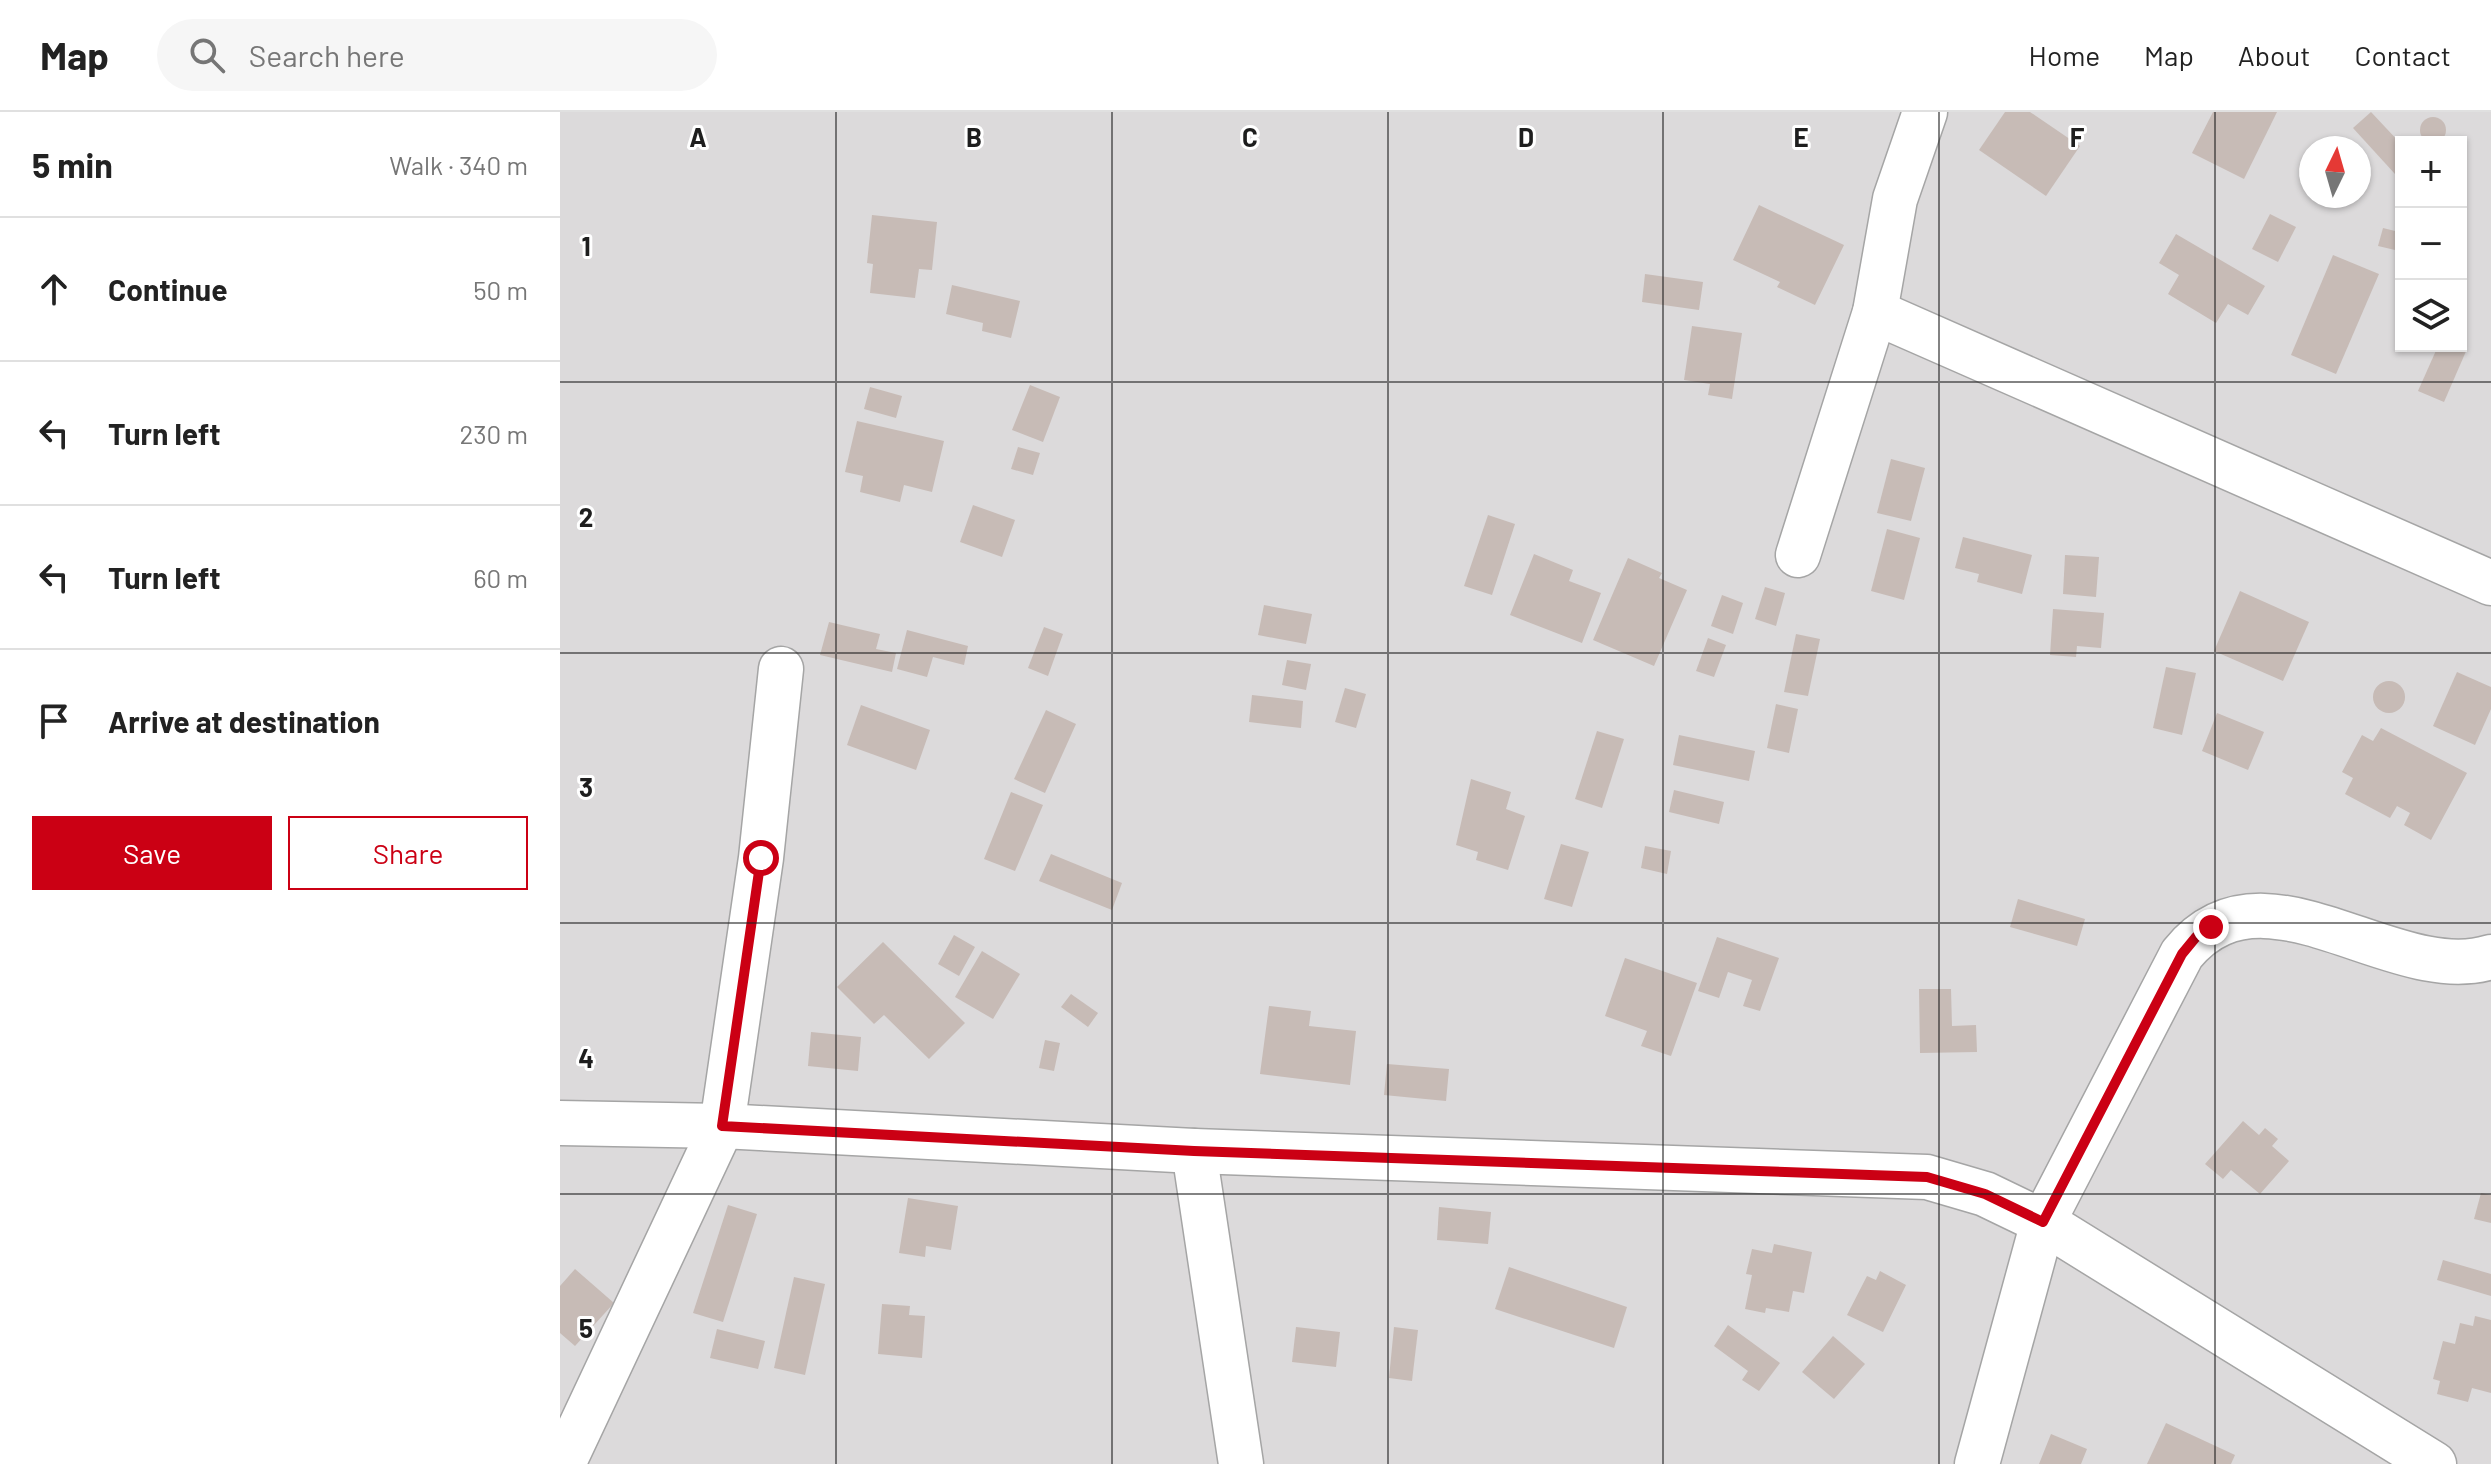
<!DOCTYPE html>
<meta charset="utf-8">
<style>
:root{--surface:#fff;--page:#f6f6f6;--text:#222;--muted:#767676;--line:#e0e0e0;--accent:#cb0014}
body{margin:0;font-family:Barlow,sans-serif;background:var(--page);color:var(--text)}
.controls{position:absolute;right:24px;top:24px;display:grid;overflow:hidden;border-radius:0px;box-shadow:0 2px 6px #0004}
.controls button{width:72px;height:72px;display:grid;place-items:center;padding:0;border:0;border-bottom:2px solid var(--line);background:var(--surface);color:var(--text);font:40px sans-serif}
.compass{position:absolute;left:1739px;top:24px;width:72px;height:72px;border-radius:50%;background:var(--surface);box-shadow:0 2px 6px #0004;rotate:5deg}
.stop{position:absolute;width:24px;height:24px;margin:-18px;border:6px solid #cb0014;border-radius:50%;background:#fff}
.stop.end{background:#cb0014;border-color:#fff;box-shadow:0 2px 8px #0008}
.list{margin:0;padding:0;list-style:none}
h2{display:flex;justify-content:space-between;align-items:center;height:104px;margin:0;padding:0 32px;font-size:34px}
h2 small{font-size:26px;font-weight:400;color:var(--muted)}
.list li{display:grid;grid-template-columns:52px 1fr auto;gap:24px;align-items:center;box-sizing:border-box;height:144px;padding:0 32px;border-top:2px solid var(--line)}
.list b{display:block;font-size:30px;white-space:nowrap}
.list em{font-size:26px;font-style:normal;color:var(--muted)}
.actions{display:flex;gap:16px;padding:24px 32px}
.actions a{flex:1;padding:18px 0;border:2px solid var(--accent);border-radius:0px;text-align:center;font-size:28px;color:var(--accent)}
.actions .main{background:var(--accent);color:#fff}
.icon{flex:none;width:44px;height:44px;fill:none;stroke:currentColor;stroke-width:2;stroke-linecap:round;stroke-linejoin:round}
.map{position:relative;flex:none;width:1931px;height:1352px;overflow:hidden}
header{display:flex;align-items:center;gap:48px;box-sizing:border-box;height:112px;padding:0 40px;background:var(--surface);border-bottom:2px solid var(--line)}
header strong{font-size:38px}
nav{display:flex;gap:44px;margin-inline-start:auto;font-size:28px}
.search{width:560px;height:72px;background:var(--page);display:flex;align-items:center;gap:20px;box-sizing:border-box;padding:0 28px;border-radius:44px;color:var(--muted);font-size:30px}
main{display:flex}
aside{flex:1;background:var(--surface)}
.map>svg:first-child{display:block}
.residential{fill:#dcdadb;fill-rule:evenodd}
.building{fill:#c7bbb6}
.lines{fill:none;stroke-linecap:round;stroke-linejoin:round}
.minor-casing{stroke:#a5a5a5;stroke-width:47}
.minor{stroke:#fff;stroke-width:44}
.route{stroke:#cb0014;stroke-width:10}
.grid{fill:none;stroke:#1e1e1e;stroke-width:2;stroke-opacity:0.55}
.grid-label{font-size:26px;text-anchor:middle;font-weight:bold;fill:#1e1e1e;stroke:#fff;stroke-width:6;stroke-linejoin:round;paint-order:stroke}
</style>
<header>
<strong>Map</strong>
<div class="search"><svg class="icon" aria-label="search" viewBox="0 0 24 24"><circle cx="10" cy="10" r="6"/><path d="M15 15l6 6"/></svg>Search here</div>
<nav><a>Home</a><a>Map</a><a>About</a><a>Contact</a></nav>
</header>
<main>
<aside>
<h2>5 min<small>Walk · 340 m</small></h2>
<ul class="list">
<li><svg class="icon" aria-label="ahead" viewBox="0 0 24 24"><path d="M12 20V5M6 11l6-6 6 6"/></svg><div><b>Continue</b></div><em>50 m</em></li>
<li><svg class="icon" aria-label="left" viewBox="0 0 24 24"><path d="M17 20v-9H6M10 6l-5 5 5 5"/></svg><div><b>Turn left</b></div><em>230 m</em></li>
<li><svg class="icon" aria-label="left" viewBox="0 0 24 24"><path d="M17 20v-9H6M10 6l-5 5 5 5"/></svg><div><b>Turn left</b></div><em>60 m</em></li>
<li><svg class="icon" aria-label="arrive" viewBox="0 0 24 24"><path d="M6 21V4h12l-3 4 3 4H6"/></svg><div><b>Arrive at destination</b></div></li>
</ul>
<div class="actions"><a class="main">Save</a><a>Share</a></div>
</aside>
<div class="map">
<svg width="1931" height="1352" viewBox="0 0 1931 1352">
<rect width="100%" height="100%" fill="#efeae3"/>
<!-- residential -->
<path class="residential" d="M 0,0 L 1931,0 L 1931,1352 L 0,1352 ZM 1841,30 L 1901,30 L 1901,234 L 1841,234 ZM 1751,36 L 1799,36 L 1799,84 L 1751,84 Z"/>
<!-- building -->
<g class="building">
<path d="M 1445,0 L 1470,0 L 1520,34 L 1486,84 L 1419,38 Z"/>
<path d="M 1653,0 L 1717,0 L 1684,67 L 1632,41 Z"/>
<path d="M 1811,0 L 1841,32 L 1841,57 L 1835,62 L 1793,16 Z"/>
<circle cx="1873" cy="18" r="13"/>
<path d="M 1199,93 L 1284,133 L 1255,193 L 1217,175 L 1220,170 L 1173,148 Z"/>
<path d="M 1710,102 L 1736,115 L 1718,150 L 1692,137 Z"/>
<path d="M 312,103 L 377,110 L 372,158 L 359,157 L 355,186 L 310,181 L 313,152 L 307,151 Z"/>
<path d="M 1823,116 L 1839,120 L 1835,138 L 1818,134 Z"/>
<path d="M 1616,122 L 1705,174 L 1688,203 L 1668,192 L 1656,211 L 1608,182 L 1619,163 L 1599,151 Z"/>
<path d="M 1773,143 L 1819,162 L 1776,262 L 1731,243 Z"/>
<path d="M 1085,162 L 1143,170 L 1139,198 L 1082,190 Z"/>
<path d="M 392,173 L 460,189 L 451,226 L 422,219 L 423,211 L 386,202 Z"/>
<path d="M 1132,214 L 1182,221 L 1172,287 L 1148,283 L 1150,272 L 1124,268 Z"/>
<path d="M 1878,234 L 1900,234 L 1907,237 L 1884,290 L 1858,279 Z"/>
<path d="M 470,273 L 500,285 L 483,330 L 452,318 Z"/>
<path d="M 310,275 L 342,284 L 336,306 L 304,297 Z"/>
<path d="M 297,309 L 384,329 L 372,380 L 344,373 L 340,390 L 300,380 L 303,364 L 285,360 Z"/>
<path d="M 458,335 L 480,341 L 473,363 L 451,357 Z"/>
<path d="M 1331,347 L 1365,356 L 1351,409 L 1317,401 Z"/>
<path d="M 413,393 L 455,408 L 442,445 L 400,430 Z"/>
<path d="M 928,403 L 955,412 L 932,483 L 904,474 Z"/>
<path d="M 1327,417 L 1360,426 L 1344,488 L 1311,479 Z"/>
<path d="M 1403,425 L 1472,443 L 1462,482 L 1417,470 L 1419,462 L 1395,456 Z"/>
<path d="M 974,442 L 1013,458 L 1009,469 L 1041,481 L 1022,531 L 950,503 Z"/>
<path d="M 1505,443 L 1539,445 L 1536,485 L 1503,482 Z"/>
<path d="M 1068,446 L 1102,461 L 1099,466 L 1127,478 L 1094,554 L 1033,528 Z"/>
<path d="M 1205,475 L 1225,481 L 1216,514 L 1195,507 Z"/>
<path d="M 1680,479 L 1749,510 L 1723,569 L 1654,539 Z"/>
<path d="M 1162,483 L 1183,491 L 1173,522 L 1151,514 Z"/>
<path d="M 704,493 L 752,502 L 746,532 L 698,523 Z"/>
<path d="M 1493,497 L 1544,501 L 1541,536 L 1517,534 L 1516,545 L 1490,543 Z"/>
<path d="M 269,510 L 320,522 L 316,537 L 336,541 L 332,560 L 260,543 Z"/>
<path d="M 484,515 L 503,522 L 488,564 L 468,556 Z"/>
<path d="M 347,518 L 408,534 L 404,553 L 373,545 L 367,565 L 337,557 Z"/>
<path d="M 1236,522 L 1260,527 L 1248,584 L 1224,580 Z"/>
<path d="M 1148,526 L 1166,533 L 1154,565 L 1136,559 Z"/>
<path d="M 727,548 L 751,552 L 746,578 L 722,573 Z"/>
<path d="M 1606,555 L 1636,561 L 1622,623 L 1593,616 Z"/>
<path d="M 1897,560 L 1931,575 L 1931,597 L 1915,633 L 1873,614 Z"/>
<circle cx="1829" cy="585" r="16"/>
<path d="M 785,576 L 806,582 L 796,616 L 775,610 Z"/>
<path d="M 692,583 L 743,589 L 741,616 L 689,610 Z"/>
<path d="M 1216,592 L 1238,597 L 1229,641 L 1207,636 Z"/>
<path d="M 301,593 L 370,618 L 356,658 L 287,633 Z"/>
<path d="M 486,598 L 516,612 L 485,681 L 454,667 Z"/>
<path d="M 1657,601 L 1704,620 L 1688,658 L 1642,639 Z"/>
<path d="M 1821,616 L 1907,661 L 1871,728 L 1844,713 L 1850,701 L 1837,694 L 1830,706 L 1785,682 L 1793,666 L 1782,660 L 1802,623 L 1813,629 Z"/>
<path d="M 1037,619 L 1064,627 L 1042,696 L 1015,687 Z"/>
<path d="M 1119,623 L 1195,639 L 1189,669 L 1113,653 Z"/>
<path d="M 911,667 L 951,680 L 946,697 L 965,704 L 948,758 L 916,748 L 918,740 L 896,733 Z"/>
<path d="M 1114,678 L 1164,690 L 1159,712 L 1109,700 Z"/>
<path d="M 451,680 L 483,693 L 455,759 L 424,747 Z"/>
<path d="M 1001,732 L 1029,740 L 1012,795 L 984,787 Z"/>
<path d="M 1085,734 L 1111,739 L 1107,762 L 1081,756 Z"/>
<path d="M 491,742 L 562,771 L 552,798 L 479,769 Z"/>
<path d="M 1458,787 L 1525,807 L 1517,834 L 1450,815 Z"/>
<path d="M 394,823 L 415,835 L 399,864 L 378,852 Z"/>
<path d="M 1157,825 L 1219,846 L 1200,899 L 1183,894 L 1192,868 L 1168,860 L 1159,886 L 1138,879 Z"/>
<path d="M 323,830 L 405,911 L 369,947 L 324,903 L 314,912 L 277,875 Z"/>
<path d="M 422,839 L 460,862 L 433,907 L 395,885 Z"/>
<path d="M 1065,846 L 1137,871 L 1111,944 L 1081,934 L 1087,919 L 1045,904 Z"/>
<path d="M 1359,877 L 1391,877 L 1392,914 L 1416,913 L 1417,940 L 1360,941 Z"/>
<path d="M 511,882 L 538,901 L 528,915 L 501,895 Z"/>
<path d="M 709,894 L 751,899 L 749,914 L 796,919 L 790,973 L 700,962 Z"/>
<path d="M 251,920 L 301,925 L 298,959 L 248,954 Z"/>
<path d="M 485,928 L 500,931 L 494,959 L 479,956 Z"/>
<path d="M 827,952 L 889,957 L 886,989 L 824,983 Z"/>
<path d="M 1683,1009 L 1699,1023 L 1705,1016 L 1718,1027 L 1712,1034 L 1729,1049 L 1700,1082 L 1671,1058 L 1663,1067 L 1645,1052 Z"/>
<path d="M 1921,1081 L 1931,1083 L 1931,1111 L 1914,1107 Z"/>
<path d="M 348,1086 L 398,1094 L 391,1138 L 366,1134 L 365,1145 L 339,1141 Z"/>
<path d="M 168,1093 L 197,1102 L 163,1210 L 133,1201 Z"/>
<path d="M 879,1095 L 931,1100 L 928,1132 L 877,1128 Z"/>
<path d="M 1214,1132 L 1252,1140 L 1244,1181 L 1233,1179 L 1229,1200 L 1206,1196 L 1205,1201 L 1185,1197 L 1192,1163 L 1186,1162 L 1192,1137 L 1212,1141 Z"/>
<path d="M 1883,1148 L 1931,1162 L 1931,1184 L 1877,1168 Z"/>
<path d="M 949,1155 L 1067,1195 L 1054,1236 L 935,1197 Z"/>
<path d="M 15,1157 L 54,1191 L 15,1234 L 0,1221 L 0,1174 Z"/>
<path d="M 1320,1159 L 1346,1173 L 1323,1220 L 1287,1203 L 1307,1164 L 1316,1168 Z"/>
<path d="M 234,1165 L 265,1172 L 245,1263 L 214,1256 Z"/>
<path d="M 322,1192 L 350,1194 L 349,1203 L 365,1204 L 362,1246 L 318,1242 Z"/>
<path d="M 1915,1204 L 1931,1208 L 1931,1281 L 1912,1276 L 1908,1290 L 1877,1282 L 1880,1269 L 1873,1267 L 1883,1229 L 1895,1232 L 1900,1211 L 1913,1214 Z"/>
<path d="M 1168,1213 L 1220,1251 L 1199,1279 L 1182,1268 L 1188,1259 L 1154,1234 Z"/>
<path d="M 736,1215 L 780,1220 L 776,1255 L 732,1250 Z"/>
<path d="M 834,1215 L 858,1218 L 852,1269 L 829,1266 Z"/>
<path d="M 157,1217 L 205,1229 L 198,1257 L 150,1246 Z"/>
<path d="M 1273,1224 L 1305,1252 L 1274,1287 L 1242,1260 Z"/>
<path d="M 1606,1311 L 1675,1343 L 1671,1352 L 1587,1352 Z"/>
<path d="M 1491,1322 L 1527,1337 L 1521,1352 L 1479,1352 Z"/>
</g>
<g class="lines">
<defs>
<g id="minor">
<path d="M 1315,200 L 1931,471"/>
<path d="M 1238,443 L 1315,200 L 1335,87 L 1365,0"/>
<path d="M 0,1011 L 162,1014 L 634,1039 L 1367,1065 L 1425,1082 L 1483,1110 L 1874,1352"/>
<path d="M 634,1039 L 681,1352"/>
<path d="M 3,1352 L 162,1014 L 201,746 L 221,557"/>
<path d="M 1417,1352 L 1483,1110 L 1622,842 C 1704,741 1832,876 1931,845"/>
</g>
</defs>
<!-- minor casing -->
<use href="#minor" class="minor-casing"/>
<!-- minor -->
<use href="#minor" class="minor"/>
</g>
<g class="lines">
<!-- route -->
<path class="route" d="M 201,746 L 162,1014 L 634,1039 L 1367,1065 L 1425,1082 L 1483,1110 L 1622,842 L 1636,825 L 1651,815"/>
</g>
<!-- grid -->
<path class="grid" d="M 276,0 L 276,1352M 552,0 L 552,1352M 828,0 L 828,1352M 1103,0 L 1103,1352M 1379,0 L 1379,1352M 1655,0 L 1655,1352M 0,270 L 1931,270M 0,541 L 1931,541M 0,811 L 1931,811M 0,1082 L 1931,1082"/>
<g class="grid-label">
<text x="138" y="35">A</text>
<text x="414" y="35">B</text>
<text x="690" y="35">C</text>
<text x="966" y="35">D</text>
<text x="1241" y="35">E</text>
<text x="1517" y="35">F</text>
<text x="26" y="144">1</text>
<text x="26" y="415">2</text>
<text x="26" y="685">3</text>
<text x="26" y="956">4</text>
<text x="26" y="1226">5</text>
</g>
</svg>
<div class="controls">
<button>+</button>
<button>−</button>
<button><svg class="icon" aria-label="layers" viewBox="0 0 24 24"><path d="M12 4l9 5-9 5-9-5zM3 14l9 5 9-5"/></svg></button>
</div>
<svg class="compass" viewBox="-18 -18 36 36"><path d="M0-13l5 13h-10z" fill="#e53935"/><path d="M0 13l5-13h-10z" fill="#767676"/></svg>
<div class="stop" style="left:201px;top:746px"></div>
<div class="stop end" style="left:1651px;top:815px"></div>
</div>
</main>
